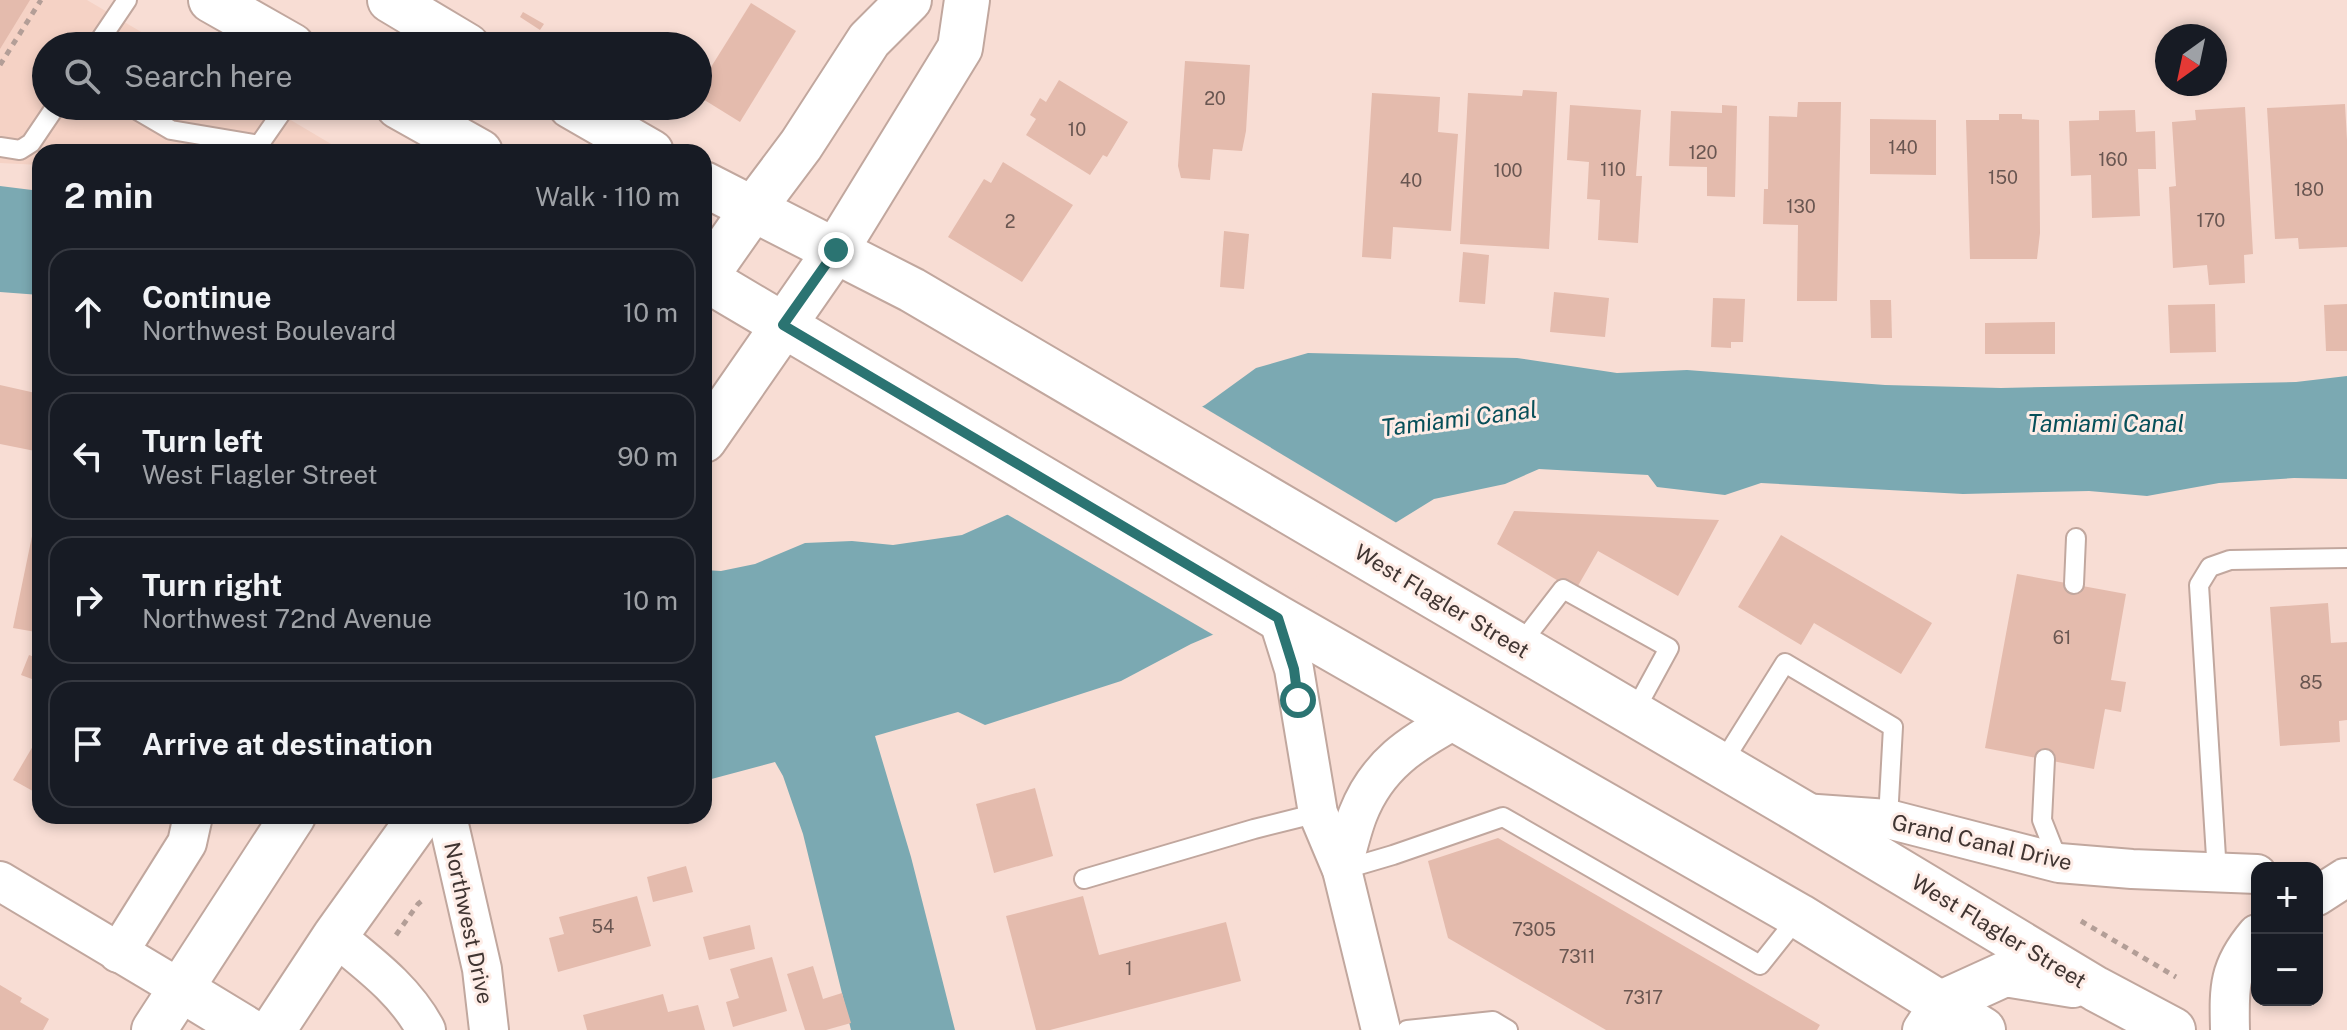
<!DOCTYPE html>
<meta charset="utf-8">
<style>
:root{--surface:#171b24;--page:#20242c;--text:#f1f3f6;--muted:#9ea1a6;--line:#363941}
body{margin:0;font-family:"Public Sans",sans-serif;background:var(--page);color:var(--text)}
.controls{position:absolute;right:24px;bottom:24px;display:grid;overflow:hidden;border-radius:16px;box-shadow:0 4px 12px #0003}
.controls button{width:72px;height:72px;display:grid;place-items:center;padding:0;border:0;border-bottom:2px solid var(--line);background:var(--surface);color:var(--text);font:40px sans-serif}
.compass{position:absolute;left:2155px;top:24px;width:72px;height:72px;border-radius:50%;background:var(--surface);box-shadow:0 4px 12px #0003;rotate:213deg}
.stop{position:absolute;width:24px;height:24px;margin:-18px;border:6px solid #2b7472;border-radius:50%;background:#fff}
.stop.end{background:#2b7472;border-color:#fff;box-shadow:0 2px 8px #0008}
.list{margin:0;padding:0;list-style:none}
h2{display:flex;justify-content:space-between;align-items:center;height:104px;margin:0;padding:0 32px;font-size:34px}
h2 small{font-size:26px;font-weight:400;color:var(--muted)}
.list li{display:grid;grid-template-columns:52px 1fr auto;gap:24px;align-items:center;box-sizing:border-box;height:128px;margin:0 16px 16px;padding:0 16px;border:2px solid var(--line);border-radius:24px}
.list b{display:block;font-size:30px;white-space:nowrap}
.list p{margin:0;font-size:26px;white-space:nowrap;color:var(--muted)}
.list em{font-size:26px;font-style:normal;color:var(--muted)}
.icon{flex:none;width:44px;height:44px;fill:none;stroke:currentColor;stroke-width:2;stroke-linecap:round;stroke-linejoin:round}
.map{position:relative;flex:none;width:2347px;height:1030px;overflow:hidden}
.search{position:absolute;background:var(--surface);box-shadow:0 4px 12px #0003;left:32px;top:32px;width:680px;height:88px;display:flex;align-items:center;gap:20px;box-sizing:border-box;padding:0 28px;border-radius:44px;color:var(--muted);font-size:30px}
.panel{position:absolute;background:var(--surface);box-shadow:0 4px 12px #0003;left:32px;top:144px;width:680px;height:680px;border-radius:24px}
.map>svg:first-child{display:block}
.built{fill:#f5d2c5}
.water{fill:#7ba9b2}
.pier{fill:#f8ddd4}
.building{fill:#e4bbad}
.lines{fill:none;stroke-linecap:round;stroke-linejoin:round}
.service-casing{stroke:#c1a79e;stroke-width:22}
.minor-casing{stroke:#c1a79e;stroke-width:42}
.tertiary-casing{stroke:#c1a79e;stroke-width:48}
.secondary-casing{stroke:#c1a79e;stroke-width:48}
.path{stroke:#b39e97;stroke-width:5;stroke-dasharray:6 6;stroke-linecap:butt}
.service{stroke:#fff;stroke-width:18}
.minor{stroke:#fff;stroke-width:38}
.tertiary{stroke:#fff;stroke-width:44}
.secondary{stroke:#fff;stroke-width:44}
.route{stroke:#2b7472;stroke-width:10}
.labels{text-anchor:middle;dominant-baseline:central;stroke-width:6;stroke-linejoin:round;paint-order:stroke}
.number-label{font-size:18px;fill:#695651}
.street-label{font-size:22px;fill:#403532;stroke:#feede7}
.water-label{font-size:24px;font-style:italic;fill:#074f59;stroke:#feede7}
</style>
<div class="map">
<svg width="2347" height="1030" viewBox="0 0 2347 1030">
<rect width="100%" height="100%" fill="#f8ddd4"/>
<!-- built -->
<path class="built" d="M 0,0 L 87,0 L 165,46 L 46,46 L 46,106 L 267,106 L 343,151 L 40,152 L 40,165 L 0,163 Z"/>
<!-- water -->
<g class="water">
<path d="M 0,186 L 40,191 L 40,295 L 0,292 Z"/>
<path d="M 1308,353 L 1517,358 L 1617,373 L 1687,370 L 1885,385 L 2001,388 L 2296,382 L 2347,376 L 2347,479 L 2294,478 L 2219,483 L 2147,496 L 2089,491 L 1963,494 L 1761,483 L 1725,495 L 1657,487 L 1648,475 L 1539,469 L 1505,484 L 1434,499 L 1217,633 L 1191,644 L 1121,681 L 985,725 L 958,712 L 875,736 L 911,857 L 955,1030 L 851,1030 L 803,834 L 783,776 L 775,762 L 704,781 L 704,570 L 721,571 L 755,564 L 805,543 L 852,541 L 893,545 L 962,535 L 1011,513 L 1205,405 L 1256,368 Z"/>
</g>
<!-- pier -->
<path class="pier" d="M 1198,404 L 1400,525 L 1217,637 L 1003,512 Z"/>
<!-- building -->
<g class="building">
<path d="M 0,0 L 30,0 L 0,49 Z"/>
<path d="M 751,3 L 796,31 L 740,122 L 698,96 L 698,88 Z"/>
<path d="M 523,12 L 544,24 L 540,30 L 520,17 Z"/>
<path d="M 1185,61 L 1250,65 L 1246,131 L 1242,151 L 1213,149 L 1210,180 L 1181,178 L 1178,166 Z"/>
<path d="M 1059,80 L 1128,122 L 1107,157 L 1103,155 L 1090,175 L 1026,135 L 1036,119 L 1030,115 L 1040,98 L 1046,102 Z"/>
<path d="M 1523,90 L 1557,92 L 1549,249 L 1460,244 L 1468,93 L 1522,96 Z"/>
<path d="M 1372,93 L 1440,97 L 1438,132 L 1458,134 L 1451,231 L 1393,227 L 1391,259 L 1362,257 Z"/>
<path d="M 1798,102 L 1841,102 L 1837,301 L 1797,301 L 1798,225 L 1763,224 L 1764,189 L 1768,189 L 1769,116 L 1797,117 Z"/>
<path d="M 2345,104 L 2347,140 L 2347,247 L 2299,249 L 2298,238 L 2275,239 L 2267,108 Z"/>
<path d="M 1570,105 L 1641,110 L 1636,176 L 1642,176 L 1638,243 L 1598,240 L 1600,200 L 1587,199 L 1589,162 L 1567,160 Z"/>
<path d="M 1722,105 L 1737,106 L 1735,197 L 1707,196 L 1707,167 L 1669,166 L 1671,111 L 1722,113 Z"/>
<path d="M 2245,107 L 2253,254 L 2244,255 L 2245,283 L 2209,285 L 2207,265 L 2173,268 L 2169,187 L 2176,186 L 2172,122 L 2196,120 L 2195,110 Z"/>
<path d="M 2135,110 L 2136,132 L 2155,131 L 2156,169 L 2138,169 L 2140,216 L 2092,218 L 2091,175 L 2071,176 L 2069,121 L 2099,120 L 2099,111 Z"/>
<path d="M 1999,114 L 2022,114 L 2022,119 L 2039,120 L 2040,233 L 2037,259 L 1970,259 L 1966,120 L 1999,120 Z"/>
<path d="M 1870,119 L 1936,120 L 1936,175 L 1870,174 Z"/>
<path d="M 1003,162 L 1073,205 L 1022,282 L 948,237 L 984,179 L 991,183 Z"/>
<path d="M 1224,231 L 1249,234 L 1244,289 L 1220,287 Z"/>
<path d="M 1463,252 L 1489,255 L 1485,304 L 1459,302 Z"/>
<path d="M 1554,292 L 1609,298 L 1605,337 L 1550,332 Z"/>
<path d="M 1713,298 L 1745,299 L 1743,342 L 1731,342 L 1731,348 L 1711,347 Z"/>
<path d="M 1870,300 L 1891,300 L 1892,338 L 1871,338 Z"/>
<path d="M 2215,304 L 2216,352 L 2170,353 L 2168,305 Z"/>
<path d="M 2347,304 L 2347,351 L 2326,351 L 2324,305 Z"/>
<path d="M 2055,322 L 2055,354 L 1985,354 L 1985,323 Z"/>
<path d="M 0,385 L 40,394 L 40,452 L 0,444 Z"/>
<path d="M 1514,511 L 1719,520 L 1678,596 L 1598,551 L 1575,591 L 1497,544 Z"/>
<path d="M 37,512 L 40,513 L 40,640 L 35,639 L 36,632 L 13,628 Z"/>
<path d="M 1781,535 L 1932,623 L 1901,674 L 1814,623 L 1801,645 L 1738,607 Z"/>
<path d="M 2017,574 L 2126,594 L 2111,680 L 2126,682 L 2121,712 L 2105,709 L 2094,769 L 1985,748 Z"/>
<path d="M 2328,603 L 2331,643 L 2347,642 L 2347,720 L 2339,721 L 2340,742 L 2280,746 L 2270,607 Z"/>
<path d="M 29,655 L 40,659 L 40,682 L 21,675 Z"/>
<path d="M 40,734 L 40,795 L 13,780 Z"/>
<path d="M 1035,788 L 1053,856 L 994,873 L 976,804 Z"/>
<path d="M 1498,838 L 1820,1025 L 1817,1030 L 1606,1030 L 1448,938 L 1428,861 Z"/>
<path d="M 686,866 L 693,892 L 653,902 L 647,877 Z"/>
<path d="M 637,896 L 651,946 L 558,972 L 549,938 L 564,934 L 559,917 Z"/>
<path d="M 1083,896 L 1099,955 L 1226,922 L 1241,981 L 1050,1030 L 1036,1030 L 1006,916 Z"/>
<path d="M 750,925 L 755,949 L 709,960 L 703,937 Z"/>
<path d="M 772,957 L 787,1011 L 733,1027 L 726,1002 L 739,998 L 730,969 Z"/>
<path d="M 813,966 L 823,999 L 842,993 L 851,1023 L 826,1030 L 805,1030 L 787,974 Z"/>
<path d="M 0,985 L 22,998 L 20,1002 L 49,1019 L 43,1030 L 0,1030 Z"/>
<path d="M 663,994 L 668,1012 L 698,1005 L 705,1030 L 587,1030 L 583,1015 Z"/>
</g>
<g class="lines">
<defs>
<g id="service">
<path d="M 96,46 L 127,0"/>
<path d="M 130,106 L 171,130 L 259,145 L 286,106"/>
<path d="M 0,147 L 20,150 L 31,143 L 56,106"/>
<path d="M 2074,584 L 2076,538"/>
<path d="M 1519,646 L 1563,589 L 1669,648 L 1633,714"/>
<path d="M 2045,759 L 2042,820 L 2059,863"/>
<path d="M 1721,765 L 1785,663 L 1893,727 L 1888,819"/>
<path d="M 1342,870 L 1393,855 L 1503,817 L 1760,965 L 1799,916"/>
<path d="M 2217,873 L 2199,585 L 2210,567 L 2230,560 L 2347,558"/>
<path d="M 1084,879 L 1254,829 L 1318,813"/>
<path d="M 1407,1030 L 1493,1021 L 1508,1030"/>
</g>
<g id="minor">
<path d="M 1278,618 L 1294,669 L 1318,813 L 1342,870 L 1381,1030"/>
<path d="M 1803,813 L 1888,819 L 2059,863 L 2132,869 L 2257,874"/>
<path d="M 447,816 L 482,969 L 489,1030"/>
<path d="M 1342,870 C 1347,851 1351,832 1358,814 C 1377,765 1412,743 1456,719"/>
<path d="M 0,881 L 179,988"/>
<path d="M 2317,896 L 2345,878"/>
<path d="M 335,936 C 369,964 405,990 426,1030"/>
<path d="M 118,953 L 187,843 L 193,816"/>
<path d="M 1922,1030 L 1939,1004"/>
<path d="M 2230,1030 C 2229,988 2228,968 2257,934"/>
</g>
<g id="tertiary">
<path d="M 753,209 L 801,145 L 869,40 L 909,0"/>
<path d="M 836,250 L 960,48 L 967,0"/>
</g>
<g id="secondary">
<path d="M 211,0 L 292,46"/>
<path d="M 390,0 L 467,46"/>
<path d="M 398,106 L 480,152"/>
<path d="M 571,106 L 651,152"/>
<path d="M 704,184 L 912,290 L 1803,813 L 2096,989 L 2173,1030"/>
<path d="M 704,278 L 1278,618 L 1799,916 L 1983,1030"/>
<path d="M 704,279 L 753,209"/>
<path d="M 704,440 L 836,250"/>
<path d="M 179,988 L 248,1030"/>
<path d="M 1939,1004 L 2005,974 L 2073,985"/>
<path d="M 154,1030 L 293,816"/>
<path d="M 273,1030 L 335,936 L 421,816"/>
</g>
</defs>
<!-- service casing -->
<use href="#service" class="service-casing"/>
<!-- minor casing -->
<use href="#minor" class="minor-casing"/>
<!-- tertiary casing -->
<use href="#tertiary" class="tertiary-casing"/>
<!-- secondary casing -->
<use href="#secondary" class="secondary-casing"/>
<!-- path -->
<g class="path">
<path d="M 0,65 L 41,0"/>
<path d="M 2081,921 L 2176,977"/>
<path d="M 396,935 L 418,904 L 424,899"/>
</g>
<!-- service -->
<use href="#service" class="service"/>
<!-- minor -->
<use href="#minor" class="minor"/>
<!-- tertiary -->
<use href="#tertiary" class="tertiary"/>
<!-- secondary -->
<use href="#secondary" class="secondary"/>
</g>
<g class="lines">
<!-- route -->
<path class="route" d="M 836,250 L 783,325 L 1278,618 L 1294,669 L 1298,700"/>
</g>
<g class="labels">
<!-- number labels -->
<g class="number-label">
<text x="1215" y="98">20</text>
<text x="1077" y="129">10</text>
<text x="1903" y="147">140</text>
<text x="1703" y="152">120</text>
<text x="2113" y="159">160</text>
<text x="1613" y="169">110</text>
<text x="1508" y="170">100</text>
<text x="2003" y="177">150</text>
<text x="1411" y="180">40</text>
<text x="2309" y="189">180</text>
<text x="1801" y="206">130</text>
<text x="2211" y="220">170</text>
<text x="1010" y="221">2</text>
<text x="2062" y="637">61</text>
<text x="2311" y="682">85</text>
<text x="603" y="926">54</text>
<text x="1534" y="929">7305</text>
<text x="1577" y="956">7311</text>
<text x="1129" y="968">1</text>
<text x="1643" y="997">7317</text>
</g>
<!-- street labels -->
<g class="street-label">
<text transform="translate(1442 601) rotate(31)">West Flagler Street</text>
<text transform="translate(1982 842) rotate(13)">Grand Canal Drive</text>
<text transform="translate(469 923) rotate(78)">Northwest Drive</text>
<text transform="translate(1999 931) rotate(31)">West Flagler Street</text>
</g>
<!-- water labels -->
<g class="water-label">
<text transform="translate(1459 418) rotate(-7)">Tamiami Canal</text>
<text x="2106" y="423">Tamiami Canal</text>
</g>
</g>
</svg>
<div class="controls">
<button>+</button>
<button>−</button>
</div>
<svg class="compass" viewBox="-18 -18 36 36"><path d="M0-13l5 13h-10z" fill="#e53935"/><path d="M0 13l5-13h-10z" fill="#9ea1a6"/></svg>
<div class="stop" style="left:1298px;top:700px"></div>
<div class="stop end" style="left:836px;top:250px"></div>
<div class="search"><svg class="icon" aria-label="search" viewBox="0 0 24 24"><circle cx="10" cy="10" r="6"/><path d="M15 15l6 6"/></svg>Search here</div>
<section class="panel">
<h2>2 min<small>Walk · 110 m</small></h2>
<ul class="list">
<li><svg class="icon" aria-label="ahead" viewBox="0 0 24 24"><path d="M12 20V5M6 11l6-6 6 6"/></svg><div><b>Continue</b><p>Northwest Boulevard</p></div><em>10 m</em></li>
<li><svg class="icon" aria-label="left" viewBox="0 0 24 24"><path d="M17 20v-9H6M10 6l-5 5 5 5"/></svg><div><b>Turn left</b><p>West Flagler Street</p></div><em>90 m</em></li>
<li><svg class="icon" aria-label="right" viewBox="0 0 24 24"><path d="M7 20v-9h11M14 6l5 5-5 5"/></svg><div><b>Turn right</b><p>Northwest 72nd Avenue</p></div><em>10 m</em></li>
<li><svg class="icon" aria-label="arrive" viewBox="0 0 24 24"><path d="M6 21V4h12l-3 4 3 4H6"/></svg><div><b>Arrive at destination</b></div></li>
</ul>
</section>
</div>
